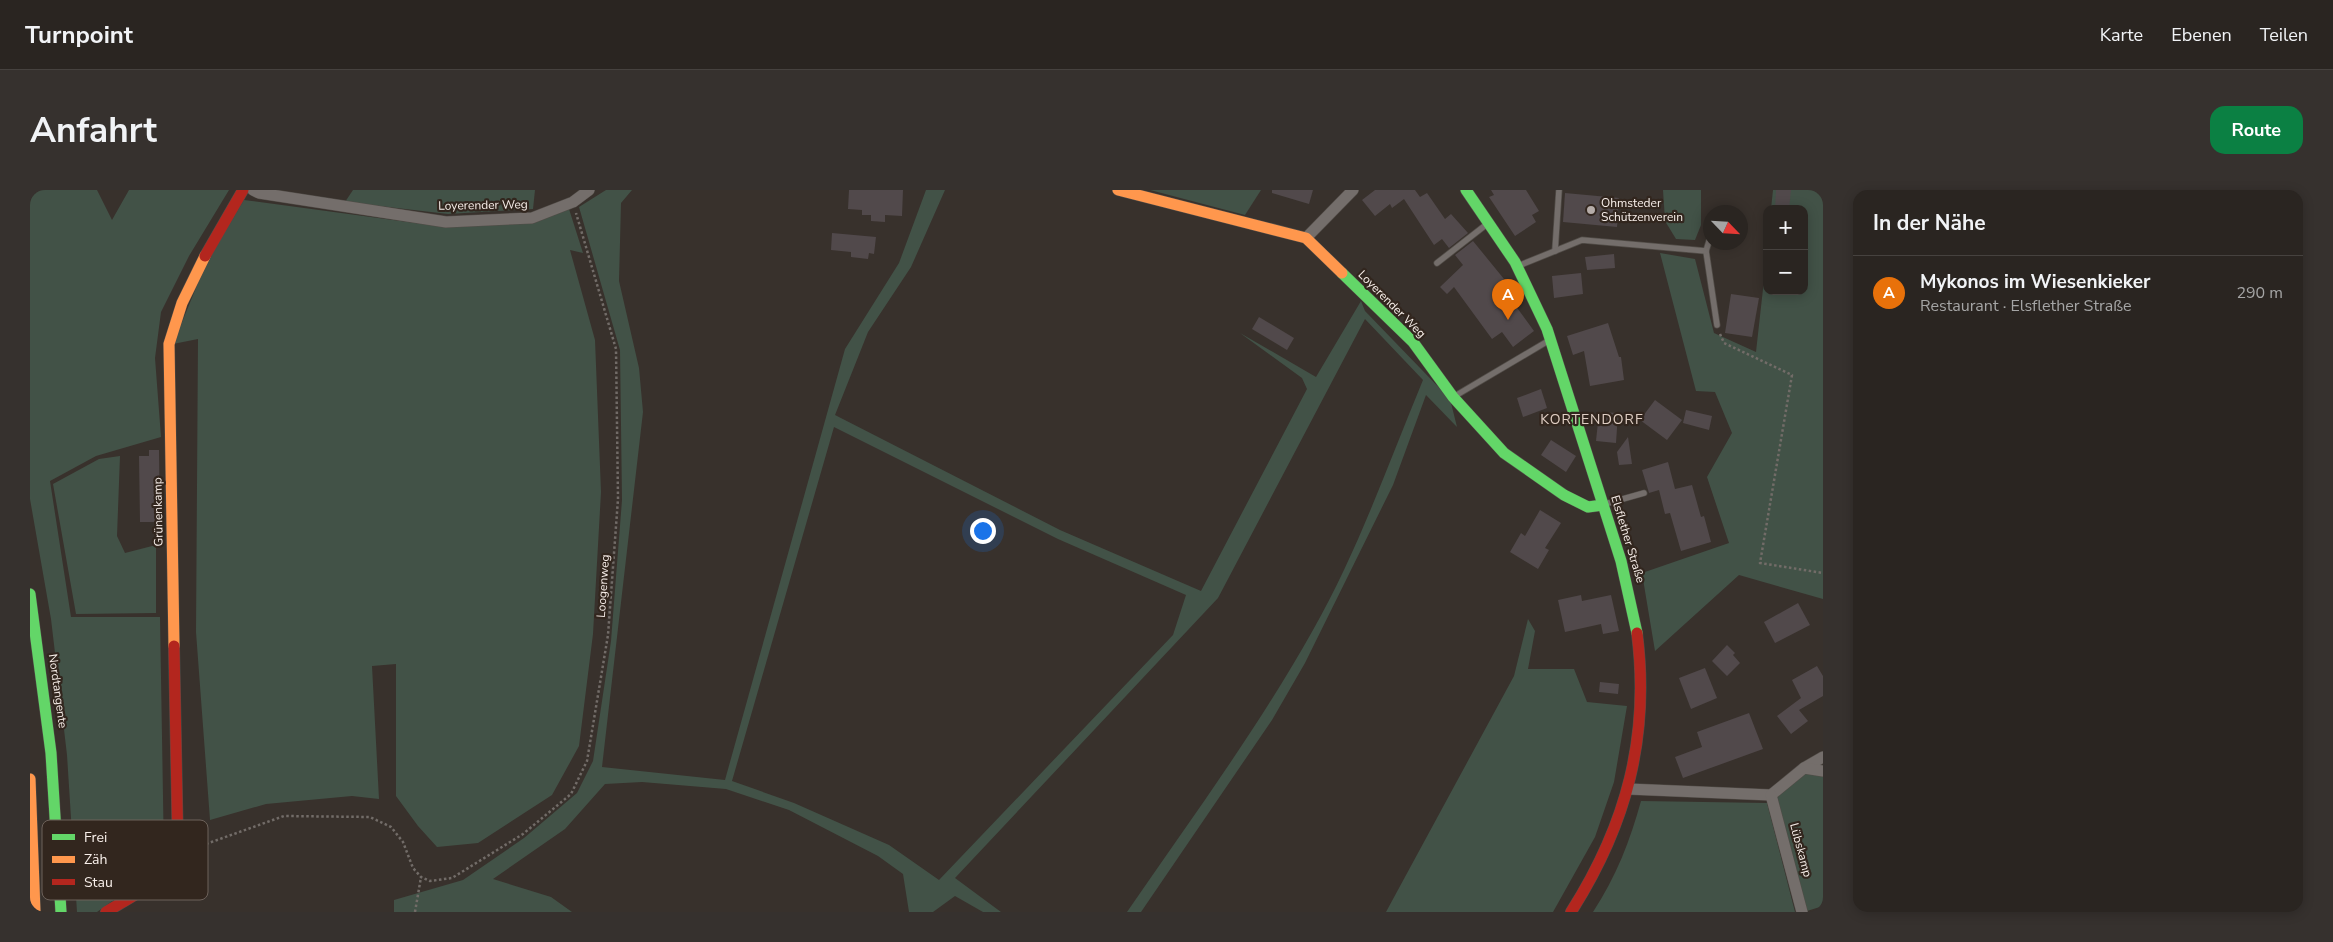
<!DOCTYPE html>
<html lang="de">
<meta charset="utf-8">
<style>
:root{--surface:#2a2521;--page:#36312e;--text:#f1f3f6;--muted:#a5a5a5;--line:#46423f;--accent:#0b8043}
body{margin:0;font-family:"Nunito Sans",sans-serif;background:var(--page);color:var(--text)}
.controls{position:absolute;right:15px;top:15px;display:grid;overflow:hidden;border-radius:10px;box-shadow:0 2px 12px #0003}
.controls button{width:45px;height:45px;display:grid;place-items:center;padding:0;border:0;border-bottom:1px solid var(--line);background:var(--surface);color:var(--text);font:25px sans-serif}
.compass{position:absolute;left:1673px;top:15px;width:45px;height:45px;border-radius:50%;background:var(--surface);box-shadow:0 2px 12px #0003;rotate:115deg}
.you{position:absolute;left:952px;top:340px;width:18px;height:18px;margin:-12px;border:4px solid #fff;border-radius:50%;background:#1a73e8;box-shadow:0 0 0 8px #1a73e833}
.badge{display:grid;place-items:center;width:32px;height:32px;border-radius:50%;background:var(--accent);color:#fff;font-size:16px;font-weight:700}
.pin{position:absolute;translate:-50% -41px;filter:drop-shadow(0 1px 2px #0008)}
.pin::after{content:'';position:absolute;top:26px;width:18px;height:15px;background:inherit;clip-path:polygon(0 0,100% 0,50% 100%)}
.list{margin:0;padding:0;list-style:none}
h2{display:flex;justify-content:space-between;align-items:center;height:65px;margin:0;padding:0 20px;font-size:21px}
h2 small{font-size:16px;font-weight:400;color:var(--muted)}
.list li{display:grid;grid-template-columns:32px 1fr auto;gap:15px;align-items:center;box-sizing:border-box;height:75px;padding:0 20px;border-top:1px solid var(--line)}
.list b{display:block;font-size:19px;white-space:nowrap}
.list p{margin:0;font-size:16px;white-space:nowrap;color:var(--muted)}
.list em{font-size:16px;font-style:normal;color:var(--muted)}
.map{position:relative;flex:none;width:1793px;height:722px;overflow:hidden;border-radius:15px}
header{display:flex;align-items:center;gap:30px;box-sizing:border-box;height:70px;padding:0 25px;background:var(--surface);border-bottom:1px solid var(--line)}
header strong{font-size:24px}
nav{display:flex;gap:28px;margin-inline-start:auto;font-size:18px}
.intro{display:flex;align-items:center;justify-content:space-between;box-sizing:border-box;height:120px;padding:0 30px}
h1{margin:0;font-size:35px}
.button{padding:12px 22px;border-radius:15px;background:var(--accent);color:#fff;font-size:18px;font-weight:700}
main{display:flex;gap:30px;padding:0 30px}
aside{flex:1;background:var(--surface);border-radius:15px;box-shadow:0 2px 12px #0003}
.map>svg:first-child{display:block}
.green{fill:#425247;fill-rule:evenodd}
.building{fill:#51494b}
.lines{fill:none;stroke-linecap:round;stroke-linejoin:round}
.lane-casing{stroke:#524d48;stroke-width:7}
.street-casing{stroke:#524d48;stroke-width:12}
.fast-casing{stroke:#524d48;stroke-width:12}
.slow-casing{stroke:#524d48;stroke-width:12}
.jam-casing{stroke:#524d48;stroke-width:12}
.path{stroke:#726c68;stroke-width:2.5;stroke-dasharray:2.5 2.5;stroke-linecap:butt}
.lane{stroke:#746e6b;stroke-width:5.5}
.street{stroke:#746e6b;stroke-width:11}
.fast{stroke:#63d668;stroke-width:11}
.slow{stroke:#ff974d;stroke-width:11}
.jam{stroke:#b3261e;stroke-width:11}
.poi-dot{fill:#b5aca8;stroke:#32261e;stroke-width:2}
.labels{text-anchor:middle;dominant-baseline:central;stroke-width:4.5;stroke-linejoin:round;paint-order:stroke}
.poi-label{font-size:12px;fill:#f8efea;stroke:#32261e;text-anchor:start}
.street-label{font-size:12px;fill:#f8efea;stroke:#32261e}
.neighbourhood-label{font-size:14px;letter-spacing:1px;fill:#e0cfc4;stroke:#32261e}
.key{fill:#32261e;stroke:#6d625b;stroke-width:1}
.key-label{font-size:14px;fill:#f8efea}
</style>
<header>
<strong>Turnpoint</strong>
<nav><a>Karte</a><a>Ebenen</a><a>Teilen</a></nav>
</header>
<div class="intro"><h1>Anfahrt</h1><a class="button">Route</a></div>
<main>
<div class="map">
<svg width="1793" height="722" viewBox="0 0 1793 722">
<rect width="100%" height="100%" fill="#38312c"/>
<!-- green -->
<g class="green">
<path d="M 0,0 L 67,0 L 82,30 L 99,0 L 199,0 L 159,66 L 131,122 L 125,168 L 131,247 L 66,266 L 20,291 L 41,427 L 130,427 L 134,666 L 125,680 L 67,722 L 47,722 L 37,565 L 21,429 L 0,309 Z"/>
<path d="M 323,0 L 505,0 L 503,19 L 418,24 L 315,12 Z"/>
<path d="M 576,0 L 602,0 L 591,13 L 589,91 L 609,178 L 613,222 L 572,577 L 695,590 L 815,159 L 869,73 L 896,0 L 915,0 L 881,77 L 838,142 L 805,225 L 1030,340 L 1171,401 L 1277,199 L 1272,188 L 1210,143 L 1286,187 L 1331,111 L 1335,121 L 1420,209 L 1427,237 L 1396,205 L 1363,295 L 1275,473 L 1242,530 L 1111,722 L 1097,722 C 1161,629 1228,538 1283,440 C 1328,361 1358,274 1393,190 L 1335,129 L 1188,408 L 925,688 L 971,722 L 953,722 L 925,706 L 903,722 L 879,722 L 873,684 L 848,666 L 759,620 L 696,599 L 612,592 L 575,594 L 535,639 L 463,689 L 521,707 L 542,722 L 364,722 L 364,710 L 433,690 L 494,648 L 547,603 L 563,571 L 581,451 L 592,310 L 590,160 L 549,17 ZM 804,237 L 1028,349 L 1156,405 L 1143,445 L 909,690 L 859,655 L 764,613 L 702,591 Z"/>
<path d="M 1120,0 L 1231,0 L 1215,25 Z"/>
<path d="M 1633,0 L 1671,0 L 1671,35 L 1665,50 L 1646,49 L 1635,31 Z"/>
<path d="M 1743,0 L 1793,0 L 1793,409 L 1709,385 L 1625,461 L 1612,383 L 1699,353 L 1677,287 L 1702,243 L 1685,202 L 1666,201 L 1630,63 L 1665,69 L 1684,143 L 1726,162 L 1737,63 L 1737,101 L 1774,101 L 1774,19 L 1741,19 Z"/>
<path d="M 214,10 L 415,37 L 539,19 L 553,63 L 540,60 L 565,150 L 571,302 L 563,444 L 549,556 L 522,605 L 448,653 L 407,657 L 388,636 L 366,606 L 366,474 L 342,476 L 349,609 L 322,606 L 236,614 L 180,630 L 166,442 L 168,149 L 143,154 L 175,76 Z"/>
<path d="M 90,266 L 87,346 L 95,363 L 126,355 L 126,423 L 46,424 L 23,294 L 69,269 Z"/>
<path d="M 1498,429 L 1505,441 L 1498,479 L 1544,479 L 1557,512 L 1597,516 L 1584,592 L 1565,647 L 1523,722 L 1356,722 L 1484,486 Z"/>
<path d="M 1776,583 L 1793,586 L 1793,716 L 1777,721 L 1746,608 Z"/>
<path d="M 1611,611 L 1737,613 L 1765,722 L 1563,722 C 1586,687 1600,651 1611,611 Z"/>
</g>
<!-- building -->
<g class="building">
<path d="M 819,0 L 873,0 L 872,26 L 855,25 L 855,32 L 841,31 L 841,25 L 832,25 L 832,20 L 818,19 Z"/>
<path d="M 1242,0 L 1283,0 L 1279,14 L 1242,3 Z"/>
<path d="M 1345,0 L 1385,0 L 1390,7 L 1397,3 L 1415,29 L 1421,24 L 1438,43 L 1419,58 L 1412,49 L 1404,55 L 1374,9 L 1362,18 L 1360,14 L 1345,26 L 1332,10 Z"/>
<path d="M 1461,0 L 1496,0 L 1509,21 L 1502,25 L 1506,32 L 1485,46 L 1459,7 L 1464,5 Z"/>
<path d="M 1746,0 L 1761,0 L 1759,19 L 1745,19 Z"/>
<path d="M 1535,3 L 1589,8 L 1587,37 L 1533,32 Z"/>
<path d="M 802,43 L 846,47 L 844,64 L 839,63 L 838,69 L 821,67 L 821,62 L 801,60 Z"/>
<path d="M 1443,51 L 1474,89 L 1469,93 L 1504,141 L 1483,157 L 1472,142 L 1462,149 L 1424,97 L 1417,104 L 1410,97 L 1433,75 L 1425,65 Z"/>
<path d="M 1584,64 L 1585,78 L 1557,80 L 1555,67 Z"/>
<path d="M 1551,83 L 1553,104 L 1524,108 L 1522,86 Z"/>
<path d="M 1701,104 L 1729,108 L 1722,147 L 1695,143 Z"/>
<path d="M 1229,127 L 1264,148 L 1257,160 L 1222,139 Z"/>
<path d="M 1578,133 L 1589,167 L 1591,167 L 1594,190 L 1560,196 L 1554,161 L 1543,165 L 1537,146 Z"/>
<path d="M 1511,199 L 1517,218 L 1493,227 L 1487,208 Z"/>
<path d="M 1625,210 L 1652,230 L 1637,250 L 1610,230 Z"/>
<path d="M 1656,220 L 1682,226 L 1679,240 L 1653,233 Z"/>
<path d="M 1569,222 L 1588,223 L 1586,253 L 1566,251 Z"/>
<path d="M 1598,247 L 1602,274 L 1589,275 L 1587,262 Z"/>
<path d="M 1521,250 L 1546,266 L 1536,282 L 1511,265 Z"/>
<path d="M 119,260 L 129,260 L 130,332 L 110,332 L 109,266 L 119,266 Z"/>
<path d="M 1638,272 L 1645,299 L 1662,295 L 1671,327 L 1674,326 L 1681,352 L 1651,361 L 1640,323 L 1635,324 L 1629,300 L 1619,303 L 1612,280 Z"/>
<path d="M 1510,320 L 1531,333 L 1515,358 L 1519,360 L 1508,379 L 1480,362 L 1491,343 L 1495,346 Z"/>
<path d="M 1551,405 L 1552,411 L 1581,405 L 1589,441 L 1573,444 L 1571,434 L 1535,442 L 1528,410 Z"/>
<path d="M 1768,413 L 1780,435 L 1745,453 L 1734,432 Z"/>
<path d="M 1697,455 L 1705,463 L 1703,465 L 1710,473 L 1697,486 L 1682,471 Z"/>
<path d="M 1787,476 L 1793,486 L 1793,506 L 1769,520 L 1778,531 L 1761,544 L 1747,526 L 1771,508 L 1762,490 Z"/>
<path d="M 1675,478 L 1687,508 L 1661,519 L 1649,488 Z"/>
<path d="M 1570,492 L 1589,494 L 1588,504 L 1569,502 Z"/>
<path d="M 1719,523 L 1733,559 L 1653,588 L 1645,567 L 1672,557 L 1667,542 Z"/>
</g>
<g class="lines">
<defs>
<g id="lane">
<path d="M 1680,48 L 1676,61 L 1687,135"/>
<path d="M 1525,61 L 1529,0"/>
<path d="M 1407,73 L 1457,34"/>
<path d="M 1488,76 L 1552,50 L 1676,61"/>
<path d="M 1425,206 L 1518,151"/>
<path d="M 1575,314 L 1614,303"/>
</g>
<g id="street">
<path d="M 223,0 L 229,3 L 416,32 L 502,28 L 543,12 L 559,0"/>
<path d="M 1276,48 L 1323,0"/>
<path d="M 1774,578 L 1793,567"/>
<path d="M 1598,599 L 1741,605 L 1774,578 L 1793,581"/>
<path d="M 1741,605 L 1772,722"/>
</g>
<g id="fast">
<path d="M 1436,0 L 1485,72 L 1517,139 L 1591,371 L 1607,443"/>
<path d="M 1312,83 L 1383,152 L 1423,207 L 1474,263 L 1534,305 L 1558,317 L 1573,315"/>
<path d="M 0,404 L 21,563 L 31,722"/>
</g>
<g id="slow">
<path d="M 1088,0 L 1276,48 L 1312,83"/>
<path d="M 144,456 L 139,154 L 152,113 L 175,66"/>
<path d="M 0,589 L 5,722"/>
</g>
<g id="jam">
<path d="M 175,66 L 213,0"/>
<path d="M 76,722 C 104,705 134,692 148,661 L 144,456"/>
<path d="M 1541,722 C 1597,634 1620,546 1607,443"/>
</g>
</defs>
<!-- lane casing -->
<use href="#lane" class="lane-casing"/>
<!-- street casing -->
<use href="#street" class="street-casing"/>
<!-- fast casing -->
<use href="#fast" class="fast-casing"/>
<!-- slow casing -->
<use href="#slow" class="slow-casing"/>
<!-- jam casing -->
<use href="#jam" class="jam-casing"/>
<!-- path -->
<g class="path">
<path d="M 1690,144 L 1694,153 L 1762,185 L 1730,373 L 1793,383"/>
<path d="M 162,659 L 254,626 L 340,627 L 361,637 L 373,652 L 383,678 L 391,687 L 400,691 L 422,688 L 493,644 L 541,604 L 557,571 L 578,445 L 588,309 L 586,159 L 546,23"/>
<path d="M 385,722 L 391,687"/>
</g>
<!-- lane -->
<use href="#lane" class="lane"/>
<!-- street -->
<use href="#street" class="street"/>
<!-- fast -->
<use href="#fast" class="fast"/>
<!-- slow -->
<use href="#slow" class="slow"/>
<!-- jam -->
<use href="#jam" class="jam"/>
</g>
<!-- markers -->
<circle class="poi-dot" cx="1561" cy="20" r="5"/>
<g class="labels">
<!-- poi labels -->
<g class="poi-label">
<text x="1571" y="13">Ohmsteder<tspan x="1571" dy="14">Schützenverein</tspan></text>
</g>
<!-- street labels -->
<g class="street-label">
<text transform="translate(453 15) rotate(-1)">Loyerender Weg</text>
<text transform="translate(1362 114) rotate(45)">Loyerender Weg</text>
<text transform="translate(128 322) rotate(-91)">Grünenkamp</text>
<text transform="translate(1598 349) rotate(73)">Elsflether Straße</text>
<text transform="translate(573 396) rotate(-86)">Loogenweg</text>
<text transform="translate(28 501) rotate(82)">Nordtangente</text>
<text transform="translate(1771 660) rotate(75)">Lübskamp</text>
</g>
<!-- neighbourhood labels -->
<g class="neighbourhood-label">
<text x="1562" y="229">KORTENDORF</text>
</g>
</g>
<!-- legend -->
<rect x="12" y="630" width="166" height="80" rx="8" class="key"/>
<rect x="22" y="644" width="23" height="6" fill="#63d668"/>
<rect x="22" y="666" width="23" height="7" fill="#ff974d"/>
<rect x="22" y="689" width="23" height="6" fill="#b3261e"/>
<g class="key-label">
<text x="54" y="652">Frei</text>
<text x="54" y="674">Zäh</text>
<text x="54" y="697">Stau</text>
</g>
</svg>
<div class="controls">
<button>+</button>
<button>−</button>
</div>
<svg class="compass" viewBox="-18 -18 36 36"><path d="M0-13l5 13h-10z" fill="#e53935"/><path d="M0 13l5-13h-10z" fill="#a5a5a5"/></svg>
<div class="you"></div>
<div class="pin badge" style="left:1478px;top:130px;background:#e8710a">A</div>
</div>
<aside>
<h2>In der Nähe<small></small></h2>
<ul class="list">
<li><span class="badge" style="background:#e8710a">A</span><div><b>Mykonos im Wiesenkieker</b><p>Restaurant · Elsflether Straße</p></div><em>290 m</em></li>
</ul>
</aside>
</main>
